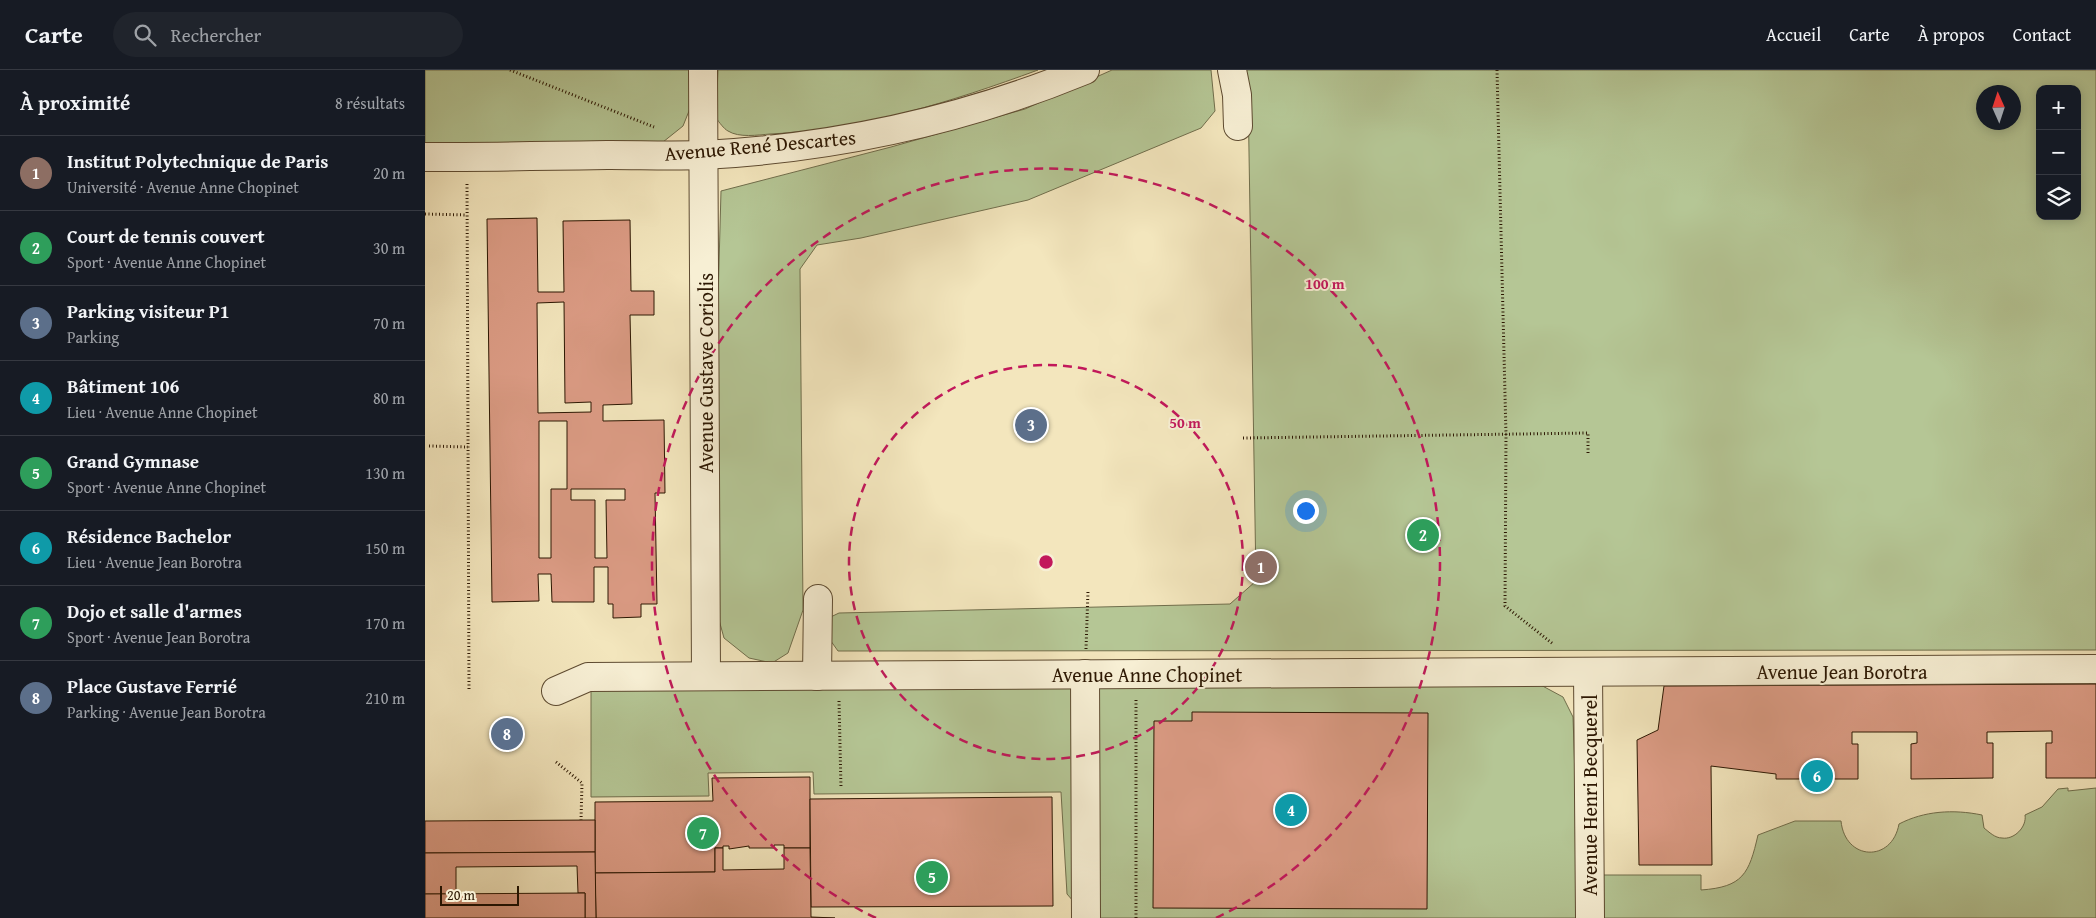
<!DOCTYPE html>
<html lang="fr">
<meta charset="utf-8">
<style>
:root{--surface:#171b24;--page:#20242c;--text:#f1f3f6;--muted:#9ea1a6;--line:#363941;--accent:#d93025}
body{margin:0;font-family:"Gentium Book Plus",serif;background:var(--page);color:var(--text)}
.controls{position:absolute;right:15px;top:15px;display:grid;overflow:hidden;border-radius:10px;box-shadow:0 2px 12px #0003}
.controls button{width:45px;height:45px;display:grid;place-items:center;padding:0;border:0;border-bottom:1px solid var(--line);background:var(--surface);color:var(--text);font:25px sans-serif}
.compass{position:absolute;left:1551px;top:15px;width:45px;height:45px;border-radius:50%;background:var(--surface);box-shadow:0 2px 12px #0003;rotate:357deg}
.scale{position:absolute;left:15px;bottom:12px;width:79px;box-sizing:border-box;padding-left:5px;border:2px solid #2c1702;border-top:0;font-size:14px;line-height:18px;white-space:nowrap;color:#2c1702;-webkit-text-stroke:4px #f7efd4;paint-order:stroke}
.you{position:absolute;left:880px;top:440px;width:18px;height:18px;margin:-12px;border:4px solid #fff;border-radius:50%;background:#1a73e8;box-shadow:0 0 0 8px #1a73e833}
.badge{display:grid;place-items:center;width:32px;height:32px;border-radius:50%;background:var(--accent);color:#fff;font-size:16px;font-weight:700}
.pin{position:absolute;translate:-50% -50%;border:2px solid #fff;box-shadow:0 1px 5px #0006}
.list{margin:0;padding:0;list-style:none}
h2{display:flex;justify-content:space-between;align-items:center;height:65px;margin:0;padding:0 20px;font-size:21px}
h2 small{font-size:16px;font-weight:400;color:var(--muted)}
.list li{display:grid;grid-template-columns:32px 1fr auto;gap:15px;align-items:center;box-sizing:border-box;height:75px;padding:0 20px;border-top:1px solid var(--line)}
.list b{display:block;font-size:19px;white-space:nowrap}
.list p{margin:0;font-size:16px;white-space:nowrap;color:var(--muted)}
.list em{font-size:16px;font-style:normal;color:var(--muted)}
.icon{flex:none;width:28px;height:28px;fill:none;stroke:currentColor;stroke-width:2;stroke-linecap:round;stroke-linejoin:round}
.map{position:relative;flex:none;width:1671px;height:848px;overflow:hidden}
header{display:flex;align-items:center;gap:30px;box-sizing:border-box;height:70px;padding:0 25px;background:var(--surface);border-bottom:1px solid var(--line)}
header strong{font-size:24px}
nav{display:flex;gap:28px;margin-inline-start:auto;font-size:18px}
.search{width:350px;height:45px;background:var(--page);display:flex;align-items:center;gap:12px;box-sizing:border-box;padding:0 18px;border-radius:28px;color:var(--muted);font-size:19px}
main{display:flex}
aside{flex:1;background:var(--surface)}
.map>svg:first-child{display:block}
.green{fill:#b5c695;stroke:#706e4c;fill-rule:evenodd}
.building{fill:#db9b84;stroke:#2c1702;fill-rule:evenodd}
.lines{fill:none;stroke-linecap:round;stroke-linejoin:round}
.minor-casing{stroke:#5e4b31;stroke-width:30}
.path{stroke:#2c1702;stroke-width:3;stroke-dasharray:1 2.5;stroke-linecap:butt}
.minor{stroke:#f7efd4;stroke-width:28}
.ring{fill:none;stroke:#c2185b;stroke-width:2.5;stroke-dasharray:9 6}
.labels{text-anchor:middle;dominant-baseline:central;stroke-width:4;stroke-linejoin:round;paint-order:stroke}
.street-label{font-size:20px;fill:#2c1702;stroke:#f7efd4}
.centre{fill:#c2185b;stroke:#f7efd4;stroke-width:2.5}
.ring-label{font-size:15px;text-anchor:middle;font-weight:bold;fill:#c2185b;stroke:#f7efd4;stroke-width:4;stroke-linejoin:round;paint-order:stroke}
</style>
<header>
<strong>Carte</strong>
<div class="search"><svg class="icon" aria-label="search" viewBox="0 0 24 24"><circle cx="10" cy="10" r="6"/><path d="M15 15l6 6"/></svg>Rechercher</div>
<nav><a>Accueil</a><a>Carte</a><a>À propos</a><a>Contact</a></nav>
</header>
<main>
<aside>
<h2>À proximité<small>8 résultats</small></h2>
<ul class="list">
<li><span class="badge" style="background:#8d6e63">1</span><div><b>Institut Polytechnique de Paris</b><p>Université · Avenue Anne Chopinet</p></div><em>20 m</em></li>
<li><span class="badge" style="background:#2e9e5b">2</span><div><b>Court de tennis couvert</b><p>Sport · Avenue Anne Chopinet</p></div><em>30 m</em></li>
<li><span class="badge" style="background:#5c6f8a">3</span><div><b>Parking visiteur P1</b><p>Parking</p></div><em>70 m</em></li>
<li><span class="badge" style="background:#0f9aa8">4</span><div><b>Bâtiment 106</b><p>Lieu · Avenue Anne Chopinet</p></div><em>80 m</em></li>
<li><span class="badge" style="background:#2e9e5b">5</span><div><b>Grand Gymnase</b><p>Sport · Avenue Anne Chopinet</p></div><em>130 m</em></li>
<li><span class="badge" style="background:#0f9aa8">6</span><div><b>Résidence Bachelor</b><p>Lieu · Avenue Jean Borotra</p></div><em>150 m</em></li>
<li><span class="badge" style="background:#2e9e5b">7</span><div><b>Dojo et salle d'armes</b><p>Sport · Avenue Jean Borotra</p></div><em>170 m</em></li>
<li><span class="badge" style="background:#5c6f8a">8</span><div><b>Place Gustave Ferrié</b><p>Parking · Avenue Jean Borotra</p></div><em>210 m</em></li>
</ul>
</aside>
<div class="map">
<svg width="1671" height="848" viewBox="0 0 1671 848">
<rect width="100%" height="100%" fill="#f3e6bd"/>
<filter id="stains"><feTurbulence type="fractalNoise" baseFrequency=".004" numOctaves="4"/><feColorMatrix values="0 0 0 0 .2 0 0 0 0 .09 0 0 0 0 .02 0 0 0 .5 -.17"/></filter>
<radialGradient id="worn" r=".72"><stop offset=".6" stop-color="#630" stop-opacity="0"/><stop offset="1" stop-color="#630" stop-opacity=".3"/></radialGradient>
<!-- green -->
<g class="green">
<path d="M 0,0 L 265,0 L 266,36 L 258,56 L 238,72 L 0,75 Z"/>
<path d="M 293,0 L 613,0 C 526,32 437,60 345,64 C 333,65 314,68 303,61 C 299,59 294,52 291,48 Z"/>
<path d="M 687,0 L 786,0 L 790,41 L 776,58 L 603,130 L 436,168 L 392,175 L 375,199 L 378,540 L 363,583 L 347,593 L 324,588 L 299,568 L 291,539 L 291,305 L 296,121 L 466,77 L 600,39 Z"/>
<path d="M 819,0 L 1671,0 L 1671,580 L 413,581 L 393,553 L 414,543 L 805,534 L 831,511 L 823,21 ZM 1615,19 L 1652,19 L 1652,146 L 1615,146 ZM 1558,22 L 1588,22 L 1588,52 L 1558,52 Z"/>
<path d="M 1112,613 L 1138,627 L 1148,647 L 1155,848 L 663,848 L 642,824 L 636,722 L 389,724 L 388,702 L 283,703 L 284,726 L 166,727 L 166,616 Z"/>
<path d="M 1643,718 L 1643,721 L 1671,718 L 1671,848 L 1176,848 L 1177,805 L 1276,805 L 1276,820 C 1318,817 1324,804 1333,765 L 1370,751 L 1416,751 C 1420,791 1467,793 1474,754 C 1499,741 1528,739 1557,745 L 1559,758 C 1564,762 1570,768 1577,768 C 1589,770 1602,757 1600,745 L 1617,737 L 1633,719 Z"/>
</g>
<!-- building -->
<g class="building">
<path d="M 112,148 L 113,222 L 139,222 L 138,151 L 205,150 L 206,221 L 229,221 L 229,245 L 205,245 L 207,334 L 178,335 L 178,351 L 239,350 L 240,423 L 230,423 L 232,534 L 216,534 L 216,547 L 188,548 L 188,534 L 183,534 L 183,497 L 169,497 L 169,532 L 127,532 L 126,504 L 113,504 L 114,531 L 67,532 L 62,149 ZM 139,232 L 140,333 L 166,332 L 166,342 L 113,343 L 112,233 ZM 114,351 L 142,351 L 142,419 L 126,419 L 126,488 L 114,488 ZM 146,419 L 200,419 L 200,430 L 181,430 L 182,488 L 170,488 L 170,430 L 146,430 Z"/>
<path d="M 1671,614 L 1671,708 L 1621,708 L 1621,673 L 1627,673 L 1627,661 L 1562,662 L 1562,673 L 1568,673 L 1568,708 L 1486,709 L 1486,674 L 1492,673 L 1492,662 L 1427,662 L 1427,674 L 1433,674 L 1433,709 L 1351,709 L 1351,704 L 1286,696 L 1287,795 L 1214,795 L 1212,670 L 1233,660 L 1239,616 Z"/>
<path d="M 767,642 L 1003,643 L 1002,839 L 728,838 L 729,651 L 767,651 Z"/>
<path d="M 385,707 L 385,778 L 359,778 L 359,775 L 349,775 L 349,778 L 324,778 L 324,776 L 304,779 L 304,776 L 298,776 L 298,778 L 290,778 L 290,802 L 170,803 L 170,732 L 288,731 L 287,708 Z"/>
<path d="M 627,727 L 628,836 L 386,837 L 385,729 Z"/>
<path d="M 170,750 L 170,782 L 0,783 L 0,751 Z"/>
<path d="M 290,778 L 298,778 L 298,800 L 359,799 L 359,778 L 385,778 L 386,847 L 410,848 L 171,848 L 170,803 L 290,802 Z"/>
<path d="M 170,782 L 171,848 L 160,848 L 160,823 L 153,823 L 152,796 L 31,797 L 31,824 L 0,824 L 0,783 Z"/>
<path d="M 160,823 L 160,848 L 0,848 L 0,824 Z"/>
</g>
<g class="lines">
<defs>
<g id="minor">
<path d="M 278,0 L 281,606"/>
<path d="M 807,0 L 812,25 L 813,56"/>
<path d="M 0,87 C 62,87 123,86 185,85 C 216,85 248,86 279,85 C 409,78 539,50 660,0"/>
<path d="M 1163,602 L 1165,848"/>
<path d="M 660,604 L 661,848"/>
<path d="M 392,606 L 393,529"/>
<path d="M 131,621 L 163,607 L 1671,599"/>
</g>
</defs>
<!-- minor casing -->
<use href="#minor" class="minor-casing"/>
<!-- path -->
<g class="path">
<path d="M 85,0 L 229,57"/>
<path d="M 1072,0 L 1081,365 L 1080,536 L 1128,574"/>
<path d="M 42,114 L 44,621"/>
<path d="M 0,144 L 42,145"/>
<path d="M 818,368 L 1163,363 L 1163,385"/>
<path d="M 4,376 L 43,377"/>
<path d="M 661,579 L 663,521"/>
<path d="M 414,631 L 416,718"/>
<path d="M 131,692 L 157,713 L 156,750"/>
<path d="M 711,848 L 711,630"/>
</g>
<!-- minor -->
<use href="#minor" class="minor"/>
</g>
<!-- distance rings -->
<g class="ring">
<circle cx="621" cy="492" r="197"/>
<path d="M451 848A394 394 0 1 1 791 848"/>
</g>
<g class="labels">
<!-- street labels -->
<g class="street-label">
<text transform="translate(335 75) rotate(-5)">Avenue René Descartes</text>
<text transform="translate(280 303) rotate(-90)">Avenue Gustave Coriolis</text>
<text x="1417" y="601">Avenue Jean Borotra</text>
<text x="722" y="604">Avenue Anne Chopinet</text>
<text transform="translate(1164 725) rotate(-90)">Avenue Henri Becquerel</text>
</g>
</g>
<circle cx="621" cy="492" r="8" class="centre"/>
<g class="ring-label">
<text x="900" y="219">100 m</text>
<text x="760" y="358">50 m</text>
</g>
<rect width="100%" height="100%" filter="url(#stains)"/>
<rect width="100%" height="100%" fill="url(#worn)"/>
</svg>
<div class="controls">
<button>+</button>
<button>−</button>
<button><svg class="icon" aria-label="layers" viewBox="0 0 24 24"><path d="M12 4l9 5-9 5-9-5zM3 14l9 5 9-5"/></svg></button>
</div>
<svg class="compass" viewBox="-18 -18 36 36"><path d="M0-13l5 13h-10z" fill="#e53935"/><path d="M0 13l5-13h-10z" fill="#9ea1a6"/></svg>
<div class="scale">20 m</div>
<div class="you"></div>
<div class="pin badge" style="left:836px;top:497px;background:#8d6e63">1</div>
<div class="pin badge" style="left:998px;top:465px;background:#2e9e5b">2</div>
<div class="pin badge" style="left:606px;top:355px;background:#5c6f8a">3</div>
<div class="pin badge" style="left:866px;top:740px;background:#0f9aa8">4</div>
<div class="pin badge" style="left:507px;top:807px;background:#2e9e5b">5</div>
<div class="pin badge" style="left:1392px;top:706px;background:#0f9aa8">6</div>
<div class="pin badge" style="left:278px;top:763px;background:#2e9e5b">7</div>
<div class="pin badge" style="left:82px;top:664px;background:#5c6f8a">8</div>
</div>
</main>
